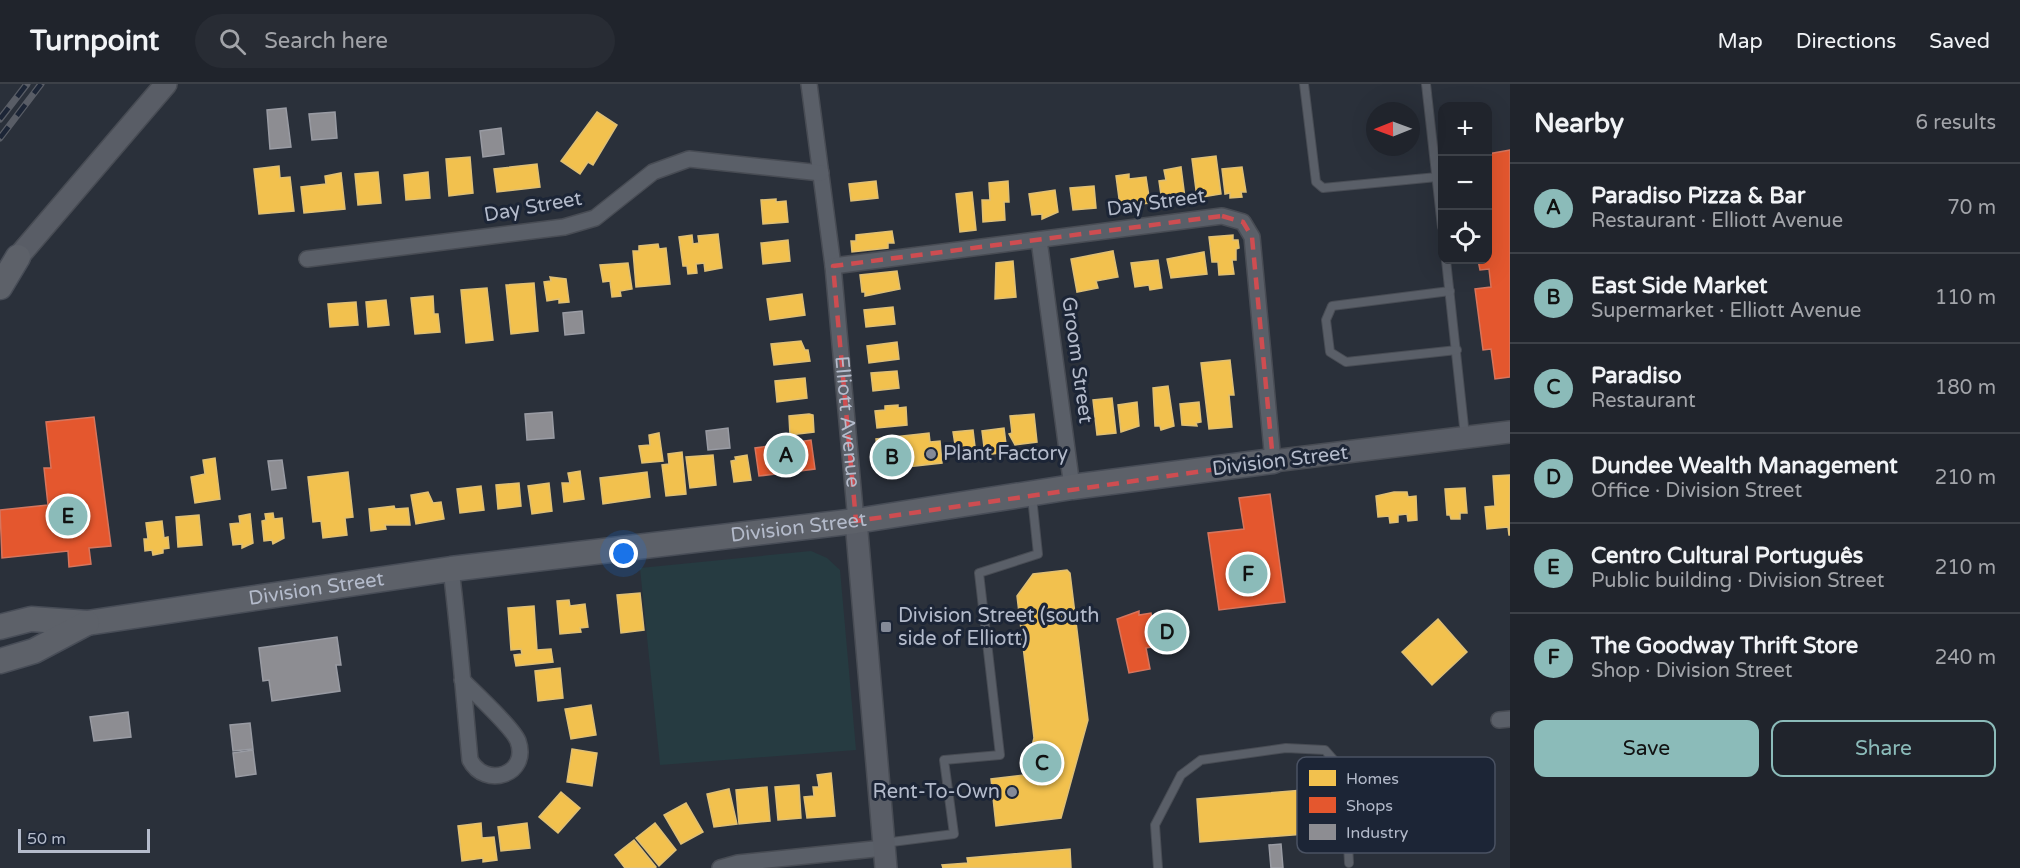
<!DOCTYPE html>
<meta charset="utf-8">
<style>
:root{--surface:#20242c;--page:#282c34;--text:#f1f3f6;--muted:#a2a4a9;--line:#3d4148;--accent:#8bbbb9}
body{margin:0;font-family:"Varela Round",sans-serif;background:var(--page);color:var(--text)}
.controls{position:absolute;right:18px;top:18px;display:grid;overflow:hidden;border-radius:12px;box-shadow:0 6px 24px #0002}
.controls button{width:54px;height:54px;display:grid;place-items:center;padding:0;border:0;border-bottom:2px solid var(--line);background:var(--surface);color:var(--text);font:30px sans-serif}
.compass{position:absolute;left:1366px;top:18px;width:54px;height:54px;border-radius:50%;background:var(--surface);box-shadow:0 6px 24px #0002;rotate:269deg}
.scale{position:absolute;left:18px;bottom:15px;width:132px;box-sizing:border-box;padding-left:6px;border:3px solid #b4bbcb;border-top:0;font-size:16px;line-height:21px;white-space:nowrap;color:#b4bbcb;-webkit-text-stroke:4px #1c2536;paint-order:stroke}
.you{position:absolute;left:624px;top:470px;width:21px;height:21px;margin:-15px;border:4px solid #fff;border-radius:50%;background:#1a73e8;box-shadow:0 0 0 9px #1a73e833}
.badge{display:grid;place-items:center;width:39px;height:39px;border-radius:50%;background:var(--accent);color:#111;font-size:20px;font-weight:700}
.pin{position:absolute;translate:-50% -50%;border:3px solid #fff;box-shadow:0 2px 6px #0006}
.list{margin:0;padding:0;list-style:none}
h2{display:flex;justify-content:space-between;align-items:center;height:78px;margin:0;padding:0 24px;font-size:26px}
h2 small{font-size:20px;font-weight:400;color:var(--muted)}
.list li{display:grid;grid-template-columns:39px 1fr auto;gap:18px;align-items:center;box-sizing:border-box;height:90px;padding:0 24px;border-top:2px solid var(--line)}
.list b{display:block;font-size:22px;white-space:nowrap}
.list p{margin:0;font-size:20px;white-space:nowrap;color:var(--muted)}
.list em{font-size:20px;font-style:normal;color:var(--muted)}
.actions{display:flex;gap:12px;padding:18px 24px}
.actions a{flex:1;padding:14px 0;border:2px solid var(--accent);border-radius:12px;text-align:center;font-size:21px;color:var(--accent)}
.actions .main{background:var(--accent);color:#111}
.icon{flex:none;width:33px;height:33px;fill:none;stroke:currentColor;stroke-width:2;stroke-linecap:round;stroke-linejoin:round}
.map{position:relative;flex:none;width:1510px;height:784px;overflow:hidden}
header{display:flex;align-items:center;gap:36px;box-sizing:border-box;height:84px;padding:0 30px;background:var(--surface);border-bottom:2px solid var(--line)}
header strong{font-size:28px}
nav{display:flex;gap:33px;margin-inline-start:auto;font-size:21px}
.search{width:420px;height:54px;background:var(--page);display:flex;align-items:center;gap:15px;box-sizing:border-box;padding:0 21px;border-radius:33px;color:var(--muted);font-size:22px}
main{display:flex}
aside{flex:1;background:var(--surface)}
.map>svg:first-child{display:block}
.green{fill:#263b41}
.homes{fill:#f2c14e;stroke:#dfbf74;stroke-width:1.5}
.shops{fill:#e4572e;stroke:#d6755d;stroke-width:1.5}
.industry{fill:#8d8d92;stroke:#999ba3;stroke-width:1.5}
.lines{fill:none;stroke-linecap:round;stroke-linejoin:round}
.lane-casing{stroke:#484c54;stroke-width:10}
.street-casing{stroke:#484c54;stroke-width:18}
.secondary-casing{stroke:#484c54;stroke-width:24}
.primary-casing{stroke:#484d57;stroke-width:27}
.lane{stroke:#5a5f68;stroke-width:8}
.street{stroke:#5a5f68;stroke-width:15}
.secondary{stroke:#595d66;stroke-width:21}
.primary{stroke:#5d6169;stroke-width:24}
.rail-casing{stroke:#595d66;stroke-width:7}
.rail{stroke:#1c2536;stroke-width:4.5;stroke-dasharray:14;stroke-linecap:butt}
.marked{fill:none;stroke:#ce4d51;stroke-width:4.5;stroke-dasharray:12 8;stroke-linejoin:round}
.poi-dot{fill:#848a98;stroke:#1c2536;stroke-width:2}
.labels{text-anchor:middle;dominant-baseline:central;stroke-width:6;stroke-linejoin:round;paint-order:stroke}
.street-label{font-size:20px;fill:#b4bbcb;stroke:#1c2536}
.poi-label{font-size:20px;fill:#b4bbcb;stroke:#1c2536;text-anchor:start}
.key{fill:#1c2536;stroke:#4a5263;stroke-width:1.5}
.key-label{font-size:16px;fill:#b4bbcb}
</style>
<header>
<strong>Turnpoint</strong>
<div class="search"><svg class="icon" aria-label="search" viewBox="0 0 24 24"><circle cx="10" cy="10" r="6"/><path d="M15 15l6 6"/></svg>Search here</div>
<nav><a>Map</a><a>Directions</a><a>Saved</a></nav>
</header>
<main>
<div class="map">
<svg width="1510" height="784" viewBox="0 0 1510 784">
<rect width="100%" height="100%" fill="#2a303a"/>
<!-- green -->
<path class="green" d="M 811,467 L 827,474 L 840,486 L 856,666 L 660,681 L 640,484 Z"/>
<!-- homes -->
<g class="homes">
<path d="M 597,28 L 617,41 L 593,81 L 588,78 L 580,90 L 561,77 Z"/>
<path d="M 1216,72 L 1221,110 L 1197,114 L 1192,75 Z"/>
<path d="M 470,73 L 473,109 L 449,112 L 446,75 Z"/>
<path d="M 537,80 L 540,103 L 497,108 L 494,85 Z"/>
<path d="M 279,82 L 280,94 L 290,93 L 294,127 L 259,130 L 254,85 Z"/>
<path d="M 1181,83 L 1185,114 L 1177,116 L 1178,118 L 1162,118 L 1159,97 L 1166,96 L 1164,86 Z"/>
<path d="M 1242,83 L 1246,108 L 1241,108 L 1242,113 L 1230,114 L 1230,109 L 1225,110 L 1222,85 Z"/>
<path d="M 378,88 L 381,119 L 358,121 L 355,90 Z"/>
<path d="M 428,88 L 430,114 L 406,116 L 404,91 Z"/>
<path d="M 341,89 L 345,125 L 304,129 L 301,103 L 326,100 L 325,92 Z"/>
<path d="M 1129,90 L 1129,95 L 1146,93 L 1150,119 L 1120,122 L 1116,92 Z"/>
<path d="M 876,97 L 878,114 L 851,117 L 849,100 Z"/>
<path d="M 1008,97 L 1009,118 L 1004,118 L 1005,136 L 983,138 L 982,116 L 990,116 L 989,99 Z"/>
<path d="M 1094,102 L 1096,124 L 1073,126 L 1070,104 Z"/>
<path d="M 1055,106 L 1058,128 L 1042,135 L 1042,130 L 1032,131 L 1029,110 Z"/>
<path d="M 972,108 L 976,146 L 960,148 L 956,110 Z"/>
<path d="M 776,115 L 776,118 L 786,117 L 788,138 L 763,140 L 761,116 Z"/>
<path d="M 892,147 L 894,159 L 888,159 L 888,164 L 852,168 L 851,157 L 856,157 L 856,151 Z"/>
<path d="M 718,150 L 722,184 L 705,187 L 704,179 L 696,180 L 697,189 L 688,190 L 687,182 L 683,182 L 679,153 L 692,151 L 693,160 L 699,159 L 698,152 Z"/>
<path d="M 1233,151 L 1233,156 L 1238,156 L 1239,164 L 1236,165 L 1236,176 L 1232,176 L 1234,190 L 1219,191 L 1218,178 L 1212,178 L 1209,153 Z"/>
<path d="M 788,156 L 790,177 L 763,180 L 761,159 Z"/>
<path d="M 658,160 L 659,165 L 666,164 L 670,200 L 636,203 L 633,167 L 639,167 L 639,162 Z"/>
<path d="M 1113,167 L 1118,193 L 1096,197 L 1098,204 L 1077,208 L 1071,175 Z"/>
<path d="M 1204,168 L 1207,190 L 1171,194 L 1167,175 Z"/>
<path d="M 1158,176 L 1162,204 L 1150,206 L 1149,201 L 1135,203 L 1131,179 Z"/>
<path d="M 1013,177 L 1016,213 L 995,215 L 996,179 Z"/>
<path d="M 628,179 L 632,205 L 620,207 L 621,212 L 612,213 L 610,197 L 603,198 L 600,181 Z"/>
<path d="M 897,187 L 900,205 L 865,212 L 865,208 L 862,208 L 860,191 Z"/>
<path d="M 550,193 L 566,195 L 569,218 L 559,219 L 559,215 L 547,217 L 544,198 L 551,197 Z"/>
<path d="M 534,199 L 538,247 L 511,250 L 506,201 Z"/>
<path d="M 487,204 L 493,256 L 466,259 L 461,206 Z"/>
<path d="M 802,210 L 805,231 L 770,236 L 767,215 Z"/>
<path d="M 433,212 L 434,230 L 438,230 L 440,248 L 415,250 L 411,214 Z"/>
<path d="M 386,216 L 389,241 L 368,243 L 366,218 Z"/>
<path d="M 356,218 L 358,241 L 330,243 L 328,220 Z"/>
<path d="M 893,223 L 895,240 L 866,243 L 864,226 Z"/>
<path d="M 801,257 L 805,266 L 808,266 L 810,277 L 774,281 L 771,260 Z"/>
<path d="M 897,258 L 899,275 L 869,279 L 867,262 Z"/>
<path d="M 1230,276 L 1234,311 L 1229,311 L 1232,343 L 1209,345 L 1201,279 Z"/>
<path d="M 897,287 L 899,304 L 873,307 L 871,289 Z"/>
<path d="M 805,294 L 807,314 L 777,318 L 775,297 Z"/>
<path d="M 1168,302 L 1174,342 L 1161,346 L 1160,342 L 1155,342 L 1153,304 Z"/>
<path d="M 1112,314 L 1116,349 L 1097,351 L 1093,316 Z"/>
<path d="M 1137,318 L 1139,342 L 1121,348 L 1118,321 Z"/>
<path d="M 1199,318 L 1201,338 L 1196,339 L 1197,342 L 1182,341 L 1180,320 Z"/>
<path d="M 898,321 L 898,324 L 906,323 L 907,341 L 877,344 L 875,327 L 885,326 L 885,322 Z"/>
<path d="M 809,330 L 813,331 L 814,348 L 790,351 L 789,332 Z"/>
<path d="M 1034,330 L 1037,358 L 1015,361 L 1009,350 L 1012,349 L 1010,332 Z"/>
<path d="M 1004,344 L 1007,368 L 985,371 L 982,347 Z"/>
<path d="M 973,346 L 976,371 L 957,373 L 953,348 Z"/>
<path d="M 659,349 L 663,377 L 642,379 L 639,362 L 650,361 L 649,351 Z"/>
<path d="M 929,349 L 930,358 L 940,357 L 942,379 L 880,386 L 876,355 Z"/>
<path d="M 682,368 L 686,410 L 666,412 L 662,381 L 669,380 L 668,370 Z"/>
<path d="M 713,371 L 716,401 L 690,404 L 686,373 Z"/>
<path d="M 747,371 L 751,396 L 734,398 L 731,377 L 736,376 L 735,373 Z"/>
<path d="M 215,374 L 220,415 L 195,419 L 191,393 L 205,390 L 203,376 Z"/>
<path d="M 580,387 L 584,415 L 564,418 L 562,399 L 570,399 L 568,389 Z"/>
<path d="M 348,388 L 353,433 L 345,434 L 347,451 L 323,454 L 321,437 L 313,438 L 308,393 Z"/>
<path d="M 647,388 L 650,413 L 603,420 L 600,394 Z"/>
<path d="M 1510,391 L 1510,451 L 1509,451 L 1508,443 L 1487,445 L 1485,423 L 1495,422 L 1493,392 Z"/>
<path d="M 519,399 L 521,422 L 498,425 L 496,401 Z"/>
<path d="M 549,399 L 552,427 L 532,430 L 528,402 Z"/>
<path d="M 481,402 L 484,426 L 460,429 L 457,405 Z"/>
<path d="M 1465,404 L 1467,429 L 1460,429 L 1460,435 L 1451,435 L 1450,431 L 1447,431 L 1445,405 Z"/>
<path d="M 428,408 L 433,419 L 441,418 L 444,435 L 416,440 L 411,411 Z"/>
<path d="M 1394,408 L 1407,408 L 1408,413 L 1416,412 L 1417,436 L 1408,437 L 1407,430 L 1398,431 L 1398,438 L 1390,439 L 1389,432 L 1378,433 L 1376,412 Z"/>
<path d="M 394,422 L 395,425 L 408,424 L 410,441 L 385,441 L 386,445 L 371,447 L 369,425 Z"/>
<path d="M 273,429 L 274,435 L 282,434 L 284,454 L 273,460 L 272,456 L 264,457 L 262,437 L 266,436 L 265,430 Z"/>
<path d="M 250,430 L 253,459 L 242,464 L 242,460 L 233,461 L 230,440 L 240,439 L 239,432 Z"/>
<path d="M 199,431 L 202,461 L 178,463 L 176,433 Z"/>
<path d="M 162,437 L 164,454 L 168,453 L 169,464 L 163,465 L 163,469 L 153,471 L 152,466 L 145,467 L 144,455 L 148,455 L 146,439 Z"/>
<path d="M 1067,486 L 1070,489 L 1088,636 L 1061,734 L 996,742 L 991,695 L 1024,691 L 1034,654 L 1017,512 L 1033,490 Z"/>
<path d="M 640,509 L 644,546 L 621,549 L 617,511 Z"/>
<path d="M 569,516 L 570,522 L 585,520 L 588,543 L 580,544 L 581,548 L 560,550 L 557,517 Z"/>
<path d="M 534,522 L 537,566 L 551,565 L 553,578 L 516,582 L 514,571 L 522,570 L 521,565 L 511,566 L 508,524 Z"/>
<path d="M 1438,535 L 1467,568 L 1432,601 L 1402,568 Z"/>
<path d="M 560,584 L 563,614 L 538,617 L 535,587 Z"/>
<path d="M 591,621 L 596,651 L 571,655 L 565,625 Z"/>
<path d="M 572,665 L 597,669 L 592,702 L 567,698 Z"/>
<path d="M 831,689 L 835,732 L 807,734 L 804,713 L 814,712 L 813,703 L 819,703 L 817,691 Z"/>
<path d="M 799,701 L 801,734 L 778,736 L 775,703 Z"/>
<path d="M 767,703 L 770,737 L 739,740 L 736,706 Z"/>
<path d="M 729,705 L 737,740 L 714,743 L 707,710 Z"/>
<path d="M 1315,705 L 1315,711 L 1323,711 L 1324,730 L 1317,730 L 1318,749 L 1200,758 L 1197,715 Z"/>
<path d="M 561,708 L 580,724 L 558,749 L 539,733 Z"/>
<path d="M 686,719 L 703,748 L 681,760 L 664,731 Z"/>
<path d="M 481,739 L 482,754 L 494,753 L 497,776 L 483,778 L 483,774 L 462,777 L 458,742 Z"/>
<path d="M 527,739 L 530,764 L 501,767 L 498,743 Z"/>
<path d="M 655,739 L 676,766 L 659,782 L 636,754 Z"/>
<path d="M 634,756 L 656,783 L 655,784 L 625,784 L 615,771 Z"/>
<path d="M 1070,765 L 1071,784 L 943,784 L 942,781 L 968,779 L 967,774 Z"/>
</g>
<!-- shops -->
<g class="shops">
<path d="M 1510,66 L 1510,293 L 1495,295 L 1491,265 L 1483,266 L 1475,205 L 1491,203 L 1489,185 L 1480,186 L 1478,176 L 1488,176 L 1488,70 Z"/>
<path d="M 94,333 L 111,462 L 89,464 L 91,480 L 69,483 L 68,467 L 2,474 L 0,426 L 48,421 L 44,384 L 51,384 L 46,338 Z"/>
<path d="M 811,356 L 815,385 L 759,392 L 755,364 Z"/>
<path d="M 1270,410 L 1285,518 L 1219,526 L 1208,449 L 1244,445 L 1239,414 Z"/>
<path d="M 1139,527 L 1139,531 L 1151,529 L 1157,562 L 1146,564 L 1150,585 L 1129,589 L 1117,535 Z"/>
</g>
<!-- industry -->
<g class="industry">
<path d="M 286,24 L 291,63 L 270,65 L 267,26 Z"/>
<path d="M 335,28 L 337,54 L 312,56 L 309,30 Z"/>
<path d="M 501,44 L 504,70 L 483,73 L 480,47 Z"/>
<path d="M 582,227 L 584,249 L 565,251 L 563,229 Z"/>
<path d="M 552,328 L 554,354 L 527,356 L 525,330 Z"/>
<path d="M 728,344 L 730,364 L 708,366 L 706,347 Z"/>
<path d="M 282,376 L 286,404 L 272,406 L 268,377 Z"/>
<path d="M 337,553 L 341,581 L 336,581 L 340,607 L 272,617 L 269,596 L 263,597 L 259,564 Z"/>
<path d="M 128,628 L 131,653 L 94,657 L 90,633 Z"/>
<path d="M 250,639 L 253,665 L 233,667 L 230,641 Z"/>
<path d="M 253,666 L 256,690 L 236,693 L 233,669 Z"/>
<path d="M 1281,760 L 1283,784 L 1271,784 L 1269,761 Z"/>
</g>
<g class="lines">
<defs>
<g id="lane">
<path d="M 1304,0 L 1316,98 L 1323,104 L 1437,93"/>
<path d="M 1426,0 L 1442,143"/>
<path d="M 1446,176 L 1465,352"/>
<path d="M 1450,207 L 1332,222 L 1326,236 L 1330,268 L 1346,278 L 1457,266"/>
<path d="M 884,759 L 954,750 L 944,676 L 1000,671 L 979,489 L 1038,470 L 1032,413"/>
<path d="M 1158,784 L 1155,741 L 1181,691 L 1201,676 L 1286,664 L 1325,666 L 1340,683 L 1346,721 L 1349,779"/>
</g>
<g id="street">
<path id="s1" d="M 809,0 L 833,182 L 856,437"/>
<path d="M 1039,156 L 1072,403"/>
<path d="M 307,175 L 564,143 L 595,134 L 653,88 L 689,75 L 821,89"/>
<path d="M 833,182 L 1222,132 L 1243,138 L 1252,153 L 1273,377"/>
<path d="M 451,485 C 459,549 464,613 470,676 C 485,705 530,691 518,657 C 513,644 474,608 462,596"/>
<path d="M 1499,636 L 1510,635"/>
<path d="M 720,784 L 738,779 L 884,764"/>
</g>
<g id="secondary">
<path d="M 18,173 L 166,0"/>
<path d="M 1273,377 L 1510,348"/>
<path d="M 856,437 L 886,784"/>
</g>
<g id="primary">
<path d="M 0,203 L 18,173"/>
<path id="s2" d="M 0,543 L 31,535 L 87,539 L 451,485 L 856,437 L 1072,403 L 1273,377"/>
<path d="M 0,577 L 34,567 L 87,539"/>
</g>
</defs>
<!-- lane casing -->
<use href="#lane" class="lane-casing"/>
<!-- street casing -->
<use href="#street" class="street-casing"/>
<!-- secondary casing -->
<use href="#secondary" class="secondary-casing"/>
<!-- primary casing -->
<use href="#primary" class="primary-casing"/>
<!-- lane -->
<use href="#lane" class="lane"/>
<!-- street -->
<use href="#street" class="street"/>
<!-- secondary -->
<use href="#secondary" class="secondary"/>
<!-- primary -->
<use href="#primary" class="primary"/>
<defs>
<g id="rail">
<path d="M 0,35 L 27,0"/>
<path d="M 0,54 L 41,0"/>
</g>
</defs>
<!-- rail casing -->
<use href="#rail" class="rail-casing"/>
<!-- rail -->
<use href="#rail" class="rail"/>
</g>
<!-- marked area -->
<path class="marked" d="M 1222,132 L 1243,138 L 1252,153 L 1273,377 L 856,437 L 833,182 Z"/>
<!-- markers -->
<g class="poi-dot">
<circle cx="931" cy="370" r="6"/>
<rect x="880" y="537" width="12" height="12" rx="3"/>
<circle cx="1012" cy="708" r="6"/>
</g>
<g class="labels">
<!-- street labels -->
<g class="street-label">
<text transform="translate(1156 119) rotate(-8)">Day Street</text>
<text transform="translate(533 123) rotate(-10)">Day Street</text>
<text transform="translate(1077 276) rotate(82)">Groom Street</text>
<text stroke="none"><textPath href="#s1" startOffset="340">Elliott Avenue</textPath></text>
<text transform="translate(1280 377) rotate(-7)">Division Street</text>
<text stroke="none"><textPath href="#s2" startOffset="806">Division Street</textPath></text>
<text stroke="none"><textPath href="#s2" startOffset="320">Division Street</textPath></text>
</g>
<!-- poi labels -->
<g class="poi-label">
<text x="943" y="370">Plant Factory</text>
<text x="898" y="532">Division Street (south<tspan x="898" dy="23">side of Elliott)</tspan></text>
<text x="1000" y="708" text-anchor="end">Rent-To-Own</text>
</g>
</g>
<!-- legend -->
<rect x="1297" y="673" width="198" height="96" rx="9" class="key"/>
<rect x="1309" y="686" width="27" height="16" fill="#f2c14e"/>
<rect x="1309" y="713" width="27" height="16" fill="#e4572e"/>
<rect x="1309" y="740" width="27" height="16" fill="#8d8d92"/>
<g class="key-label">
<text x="1346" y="700">Homes</text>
<text x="1346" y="727">Shops</text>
<text x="1346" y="754">Industry</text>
</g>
</svg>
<div class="controls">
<button>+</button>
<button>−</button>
<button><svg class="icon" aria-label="locate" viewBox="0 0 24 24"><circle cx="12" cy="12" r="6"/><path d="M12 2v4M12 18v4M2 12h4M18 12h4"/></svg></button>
</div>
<svg class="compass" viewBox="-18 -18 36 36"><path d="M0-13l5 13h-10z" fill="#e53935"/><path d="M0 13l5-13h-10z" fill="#a2a4a9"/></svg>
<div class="scale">50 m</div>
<div class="you"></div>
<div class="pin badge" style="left:786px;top:371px">A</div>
<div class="pin badge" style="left:892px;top:373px">B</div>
<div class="pin badge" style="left:1042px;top:679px">C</div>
<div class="pin badge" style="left:1167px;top:548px">D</div>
<div class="pin badge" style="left:68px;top:432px">E</div>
<div class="pin badge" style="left:1248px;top:490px">F</div>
</div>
<aside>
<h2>Nearby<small>6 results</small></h2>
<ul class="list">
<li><span class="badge">A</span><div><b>Paradiso Pizza &amp; Bar</b><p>Restaurant · Elliott Avenue</p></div><em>70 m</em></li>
<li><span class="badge">B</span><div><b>East Side Market</b><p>Supermarket · Elliott Avenue</p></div><em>110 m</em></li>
<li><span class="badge">C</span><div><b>Paradiso</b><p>Restaurant</p></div><em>180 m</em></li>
<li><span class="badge">D</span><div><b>Dundee Wealth Management</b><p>Office · Division Street</p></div><em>210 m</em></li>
<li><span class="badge">E</span><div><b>Centro Cultural Português</b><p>Public building · Division Street</p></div><em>210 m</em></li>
<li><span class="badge">F</span><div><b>The Goodway Thrift Store</b><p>Shop · Division Street</p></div><em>240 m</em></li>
</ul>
<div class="actions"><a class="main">Save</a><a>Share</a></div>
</aside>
</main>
